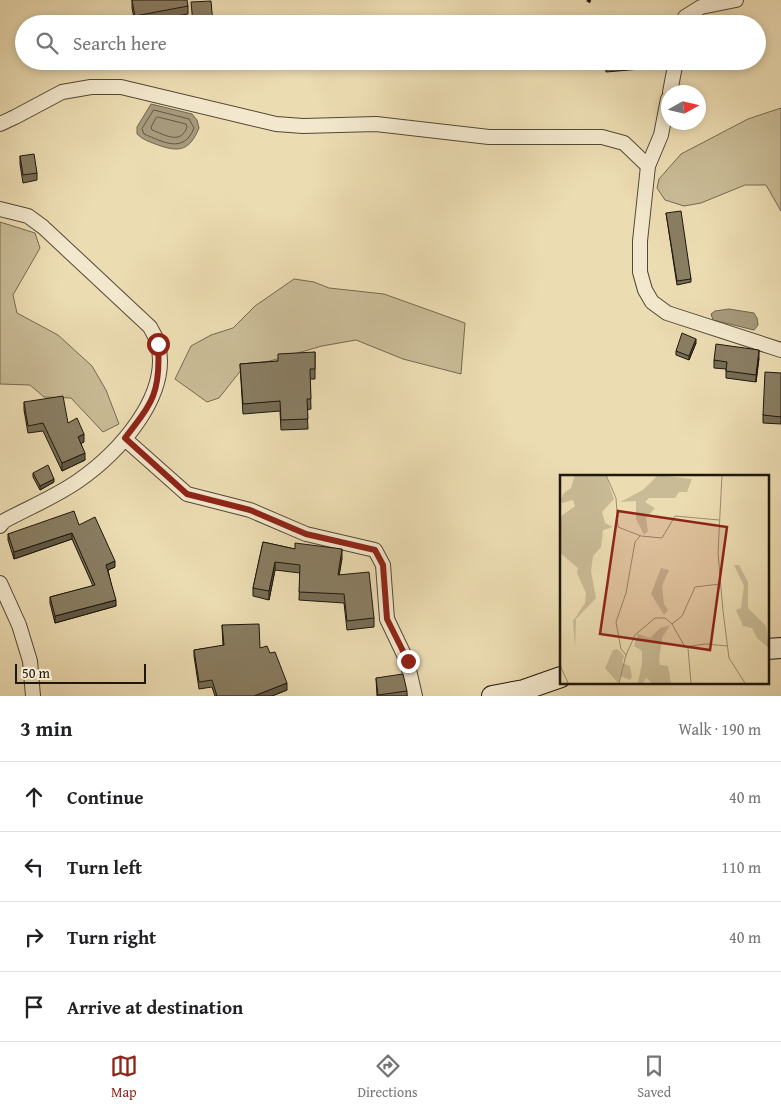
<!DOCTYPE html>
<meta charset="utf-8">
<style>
:root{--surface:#fff;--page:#f2f2f2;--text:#202124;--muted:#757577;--line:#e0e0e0;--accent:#8f2418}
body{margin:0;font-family:"Gentium Book Plus",serif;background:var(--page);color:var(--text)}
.compass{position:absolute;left:661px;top:85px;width:45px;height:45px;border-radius:50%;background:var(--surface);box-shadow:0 2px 8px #0003;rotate:82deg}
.scale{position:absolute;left:15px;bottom:12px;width:131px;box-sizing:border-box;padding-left:5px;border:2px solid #1e170c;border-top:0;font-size:14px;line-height:18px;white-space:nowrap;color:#1e170c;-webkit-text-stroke:4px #f3e8cd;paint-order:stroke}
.stop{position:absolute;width:15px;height:15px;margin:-11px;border:4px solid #8f2418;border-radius:50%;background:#fff}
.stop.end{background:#8f2418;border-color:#fff;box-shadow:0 1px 5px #0008}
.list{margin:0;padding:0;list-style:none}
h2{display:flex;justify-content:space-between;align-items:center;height:65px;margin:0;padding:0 20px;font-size:21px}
h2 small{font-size:16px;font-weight:400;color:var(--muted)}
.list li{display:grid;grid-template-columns:32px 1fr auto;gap:15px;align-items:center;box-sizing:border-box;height:70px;padding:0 20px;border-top:1px solid var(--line)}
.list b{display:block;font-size:19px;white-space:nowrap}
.list em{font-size:16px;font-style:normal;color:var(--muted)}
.icon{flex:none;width:28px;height:28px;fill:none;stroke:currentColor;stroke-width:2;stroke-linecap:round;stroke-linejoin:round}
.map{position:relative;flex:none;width:781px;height:696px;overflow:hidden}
.search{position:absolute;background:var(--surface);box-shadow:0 2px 8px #0003;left:15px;right:15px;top:15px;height:55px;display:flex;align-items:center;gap:12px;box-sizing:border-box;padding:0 18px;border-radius:28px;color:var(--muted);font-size:19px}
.sheet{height:345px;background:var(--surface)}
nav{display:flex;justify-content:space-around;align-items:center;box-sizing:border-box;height:70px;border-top:1px solid var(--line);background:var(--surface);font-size:14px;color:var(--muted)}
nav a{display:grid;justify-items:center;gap:2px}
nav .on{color:var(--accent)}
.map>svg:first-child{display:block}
.green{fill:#c9bb96;stroke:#746951}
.water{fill:#a6997a;stroke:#70654e}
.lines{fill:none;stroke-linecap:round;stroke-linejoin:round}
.shore{stroke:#625843;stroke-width:1}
.minor-casing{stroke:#524836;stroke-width:16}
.secondary-casing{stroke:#1e170c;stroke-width:22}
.path{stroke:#1e170c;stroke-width:3;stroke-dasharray:4 2.5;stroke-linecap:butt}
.minor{stroke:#f3e8cd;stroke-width:14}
.secondary{stroke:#f3e8cd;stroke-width:20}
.wall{fill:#766c54;stroke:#1e170c}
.shaded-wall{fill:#605845;stroke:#1e170c}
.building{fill:#897d62;stroke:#1e170c}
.route{stroke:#8f2418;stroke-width:6}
.inset-road{fill:none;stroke:#9a8d70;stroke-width:1}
.view{fill:#8f2418;fill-opacity:0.15;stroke:#8f2418;stroke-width:2.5}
.inset-edge{fill:none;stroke:#1e170c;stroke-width:2.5}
</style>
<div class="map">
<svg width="781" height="696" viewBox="0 0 781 696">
<rect width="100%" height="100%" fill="#ecdcb2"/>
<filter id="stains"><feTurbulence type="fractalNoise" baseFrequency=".004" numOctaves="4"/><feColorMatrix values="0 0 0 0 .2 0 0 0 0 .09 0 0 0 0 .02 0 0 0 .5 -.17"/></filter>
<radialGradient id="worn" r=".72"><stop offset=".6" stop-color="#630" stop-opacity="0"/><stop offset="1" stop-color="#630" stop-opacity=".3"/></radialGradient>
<!-- green -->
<g class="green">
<path d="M 781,108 L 781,211 L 766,185 L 745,185 L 701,203 L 684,206 L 665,200 L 657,188 L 659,179 L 681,154 L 748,119 Z"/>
<path d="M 0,222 L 35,233 L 40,248 L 13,295 L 17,313 L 58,335 L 92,366 L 106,390 L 119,424 L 103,432 L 71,398 L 44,397 L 30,385 L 0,384 Z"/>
<path d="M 294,279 L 314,282 L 329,288 L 384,294 L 465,323 L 461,374 L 403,359 L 356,340 L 322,346 L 242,369 L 219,398 L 207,402 L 175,379 L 191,346 L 211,335 L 233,328 L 255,306 Z"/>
</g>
<!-- water -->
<g class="water">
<path d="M 151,104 L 192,114 L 197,120 L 199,128 C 190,150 180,153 158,145 C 150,142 143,140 137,134 L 137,127 Z"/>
<path d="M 729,309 L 754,313 L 757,318 L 758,325 L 754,330 L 713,320 L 711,314 L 715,311 Z"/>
</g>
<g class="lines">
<!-- shore -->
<g class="shore">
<path d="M 154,110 L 189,119 L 194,128 C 184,154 163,142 144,134 L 142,129 Z"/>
<path d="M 158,117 L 186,124 L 187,127 C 181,145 165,135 152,130 L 151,127 L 156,118 Z"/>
</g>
<defs>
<g id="minor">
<path d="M 683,24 L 685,17 L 701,7 L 736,0"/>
<path d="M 670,92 L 676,61"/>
<path d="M 668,99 L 661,135 L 648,166 L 640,241 L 640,272 L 645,290 L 652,302 L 667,313 L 781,350"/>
<path d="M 0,124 L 15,117 L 62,92 L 91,87 L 121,87 L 276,124 L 303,126 L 376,124 L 489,137 L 602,137 L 624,143 L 648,166"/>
<path d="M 0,209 L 28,216 L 43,227 L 150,327 C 153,333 157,339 158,344 C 171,397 117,454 78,481 C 55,497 28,508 4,521 L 0,526"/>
<path d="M 125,439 L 187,494 L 250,510 L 306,534 L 375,550 L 383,565 L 387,619 L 407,661 L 415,696"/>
<path d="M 0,583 L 19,625 L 30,661 L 33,696"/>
</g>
<g id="secondary">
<path d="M 767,649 L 781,648"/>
<path d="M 492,696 L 524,690 L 561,677"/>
</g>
</defs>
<!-- minor casing -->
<use href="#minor" class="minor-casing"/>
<!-- secondary casing -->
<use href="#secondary" class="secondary-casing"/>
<!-- path -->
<path class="path" d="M 587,0 L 591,2"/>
<!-- minor -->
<use href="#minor" class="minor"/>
<!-- secondary -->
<use href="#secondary" class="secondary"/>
</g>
<!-- wall -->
<g class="wall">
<path d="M 132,0 L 188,6 L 188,14 L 135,23 L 132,8 Z"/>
<path d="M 605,61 L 652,61 L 652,68 L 606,72 Z"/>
<path d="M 20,156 L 37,173 L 37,180 L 23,183 L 20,164 Z"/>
<path d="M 666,213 L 691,279 L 691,282 L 677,285 Z"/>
<path d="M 696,343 L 689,360 L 676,355 L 676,351 Z"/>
<path d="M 315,352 L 315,379 L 310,379 L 311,409 L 307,410 L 308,429 L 281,430 L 280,411 L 243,414 L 240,364 L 278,361 Z"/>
<path d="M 759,358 L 756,382 L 726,378 L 726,369 L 714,368 L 714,360 Z"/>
<path d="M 781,373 L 781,424 L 763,423 L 763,415 Z"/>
<path d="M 24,402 L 68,423 L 84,442 L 81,443 L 85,460 L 62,471 L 43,431 L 28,433 L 24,410 Z"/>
<path d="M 33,473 L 54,482 L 40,490 L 33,477 Z"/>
<path d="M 79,525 L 115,567 L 108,570 L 116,606 L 55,623 L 50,603 L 50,597 L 93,586 L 72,539 L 14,559 L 8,540 L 8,534 Z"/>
<path d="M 263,542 L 295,549 L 342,558 L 339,575 L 374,618 L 374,627 L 347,630 L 344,603 L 299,600 L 300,573 L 275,570 L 269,600 L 253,596 L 253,588 Z"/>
<path d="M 222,625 L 260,648 L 270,653 L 287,690 L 272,696 L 215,696 L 212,687 L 199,689 L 194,656 L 194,650 L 223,646 Z"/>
<path d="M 376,678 L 407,691 L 407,696 L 377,696 Z"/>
</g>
<!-- shaded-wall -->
<g class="shaded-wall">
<path d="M 696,339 L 696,343 L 689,360 L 689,356 Z"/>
<path d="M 759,350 L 759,358 L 756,382 L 756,375 Z"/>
<path d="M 84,434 L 84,442 L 78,445 L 78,437 Z"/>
<path d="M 85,453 L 85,460 L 62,471 L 62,463 Z"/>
<path d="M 54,479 L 54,482 L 40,490 L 40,486 Z"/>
<path d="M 72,533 L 72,539 L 14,559 L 14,552 Z"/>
<path d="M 342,549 L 342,558 L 338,583 L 338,575 Z"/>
<path d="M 115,561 L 115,567 L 106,571 L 106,565 Z"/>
<path d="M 275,562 L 275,570 L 269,600 L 269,591 Z"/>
<path d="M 116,600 L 116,606 L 55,623 L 55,616 Z"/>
<path d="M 287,683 L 287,690 L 272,696 L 254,696 Z"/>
</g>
<!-- building -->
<g class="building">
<path d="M 132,0 L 187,0 L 188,6 L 135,16 Z"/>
<path d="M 211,1 L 213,24 L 193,24 L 191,2 Z"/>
<path d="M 605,61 L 652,61 L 652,64 L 606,68 Z"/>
<path d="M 34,154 L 37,173 L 23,175 L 20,156 Z"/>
<path d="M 681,211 L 691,279 L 677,281 L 666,213 Z"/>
<path d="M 682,333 L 696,339 L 689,356 L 676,351 Z"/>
<path d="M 716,344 L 759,350 L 756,375 L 726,371 L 727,362 L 714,360 Z"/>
<path d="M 315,352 L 315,369 L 310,369 L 311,399 L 307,399 L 308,419 L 281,420 L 280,401 L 243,404 L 240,364 L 278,361 L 278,354 Z"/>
<path d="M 765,372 L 781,373 L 781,417 L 763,415 Z"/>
<path d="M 63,396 L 68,423 L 77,418 L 84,434 L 78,437 L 85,453 L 62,463 L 43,423 L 28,426 L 24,402 Z"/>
<path d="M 48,465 L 54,479 L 40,486 L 33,473 Z"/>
<path d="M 74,511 L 79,525 L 95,517 L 115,561 L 106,565 L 116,600 L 55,616 L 50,597 L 95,585 L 72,533 L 14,552 L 8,534 Z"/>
<path d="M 263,542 L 295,549 L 295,543 L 342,549 L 338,575 L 369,572 L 374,618 L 347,621 L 344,594 L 299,592 L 300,565 L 275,562 L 269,591 L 253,588 Z"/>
<path d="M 259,624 L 260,648 L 267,646 L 270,653 L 275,652 L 287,683 L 254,696 L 217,696 L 212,680 L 199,682 L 194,650 L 224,645 L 222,625 Z"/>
<path d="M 403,674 L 407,691 L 378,695 L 376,678 Z"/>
</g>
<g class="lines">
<!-- route -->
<path class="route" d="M 158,344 C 161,392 153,402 125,438 L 187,494 L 250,510 L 306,534 L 375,550 L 383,565 L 387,619 L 408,661"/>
</g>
<!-- overview -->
<g transform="translate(560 475)">
<rect width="209" height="209" fill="#ecdcb2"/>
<path d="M 15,0 L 46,0 L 54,24 L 42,37 L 45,48 L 53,52 L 43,55 L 41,72 L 33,81 L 31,96 L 36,123 L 16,144 L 15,173 L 13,146 L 25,128 L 26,118 L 17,98 L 18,93 L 0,78 L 0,42 L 15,31 L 13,25 L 2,28 L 1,24 L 4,18 L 11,13 ZM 98,0 L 132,4 L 127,17 L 119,17 L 115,23 L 89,23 L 85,27 L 95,33 L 86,43 L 88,56 L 84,60 L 76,44 L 76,26 L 60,27 L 83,15 ZM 174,90 L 179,90 L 188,107 L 188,133 L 206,151 L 209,173 L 197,163 L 192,153 L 183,151 L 176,135 L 181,133 L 184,111 ZM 101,93 L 109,95 L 102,111 L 104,129 L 108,135 L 104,140 L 91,119 ZM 110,150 L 102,163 L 99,186 L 100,190 L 108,191 L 111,208 L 92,208 L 86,203 L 83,208 L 78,208 L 82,188 L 82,176 L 74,171 L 78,159 L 90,163 L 100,153 ZM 58,174 L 64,181 L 62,188 L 70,191 L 72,202 L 70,205 L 60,201 L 58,208 L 45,193 L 53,175 Z" fill="#c9bb96"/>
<path class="inset-road" d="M 46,0 L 56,23 L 58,52 L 81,61 L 102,63 L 115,41 L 159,45M 162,0 L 158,78 L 163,136 L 169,183 L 185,208M 112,149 L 122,141 L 135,112 L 160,109M 128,173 L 131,208M 66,180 L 61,174 L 56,147 L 66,118 L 75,67 L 80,61M 0,190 L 8,208M 59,208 L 66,180 L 75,160 L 95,143 L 105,143 L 112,149 L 125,172 L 145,169 L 168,171"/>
<path class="view" d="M 58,36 L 167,52 L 150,175 L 40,159 Z"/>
<rect width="209" height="209" class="inset-edge"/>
</g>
<rect width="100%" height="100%" filter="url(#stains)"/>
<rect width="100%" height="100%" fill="url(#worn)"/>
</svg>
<svg class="compass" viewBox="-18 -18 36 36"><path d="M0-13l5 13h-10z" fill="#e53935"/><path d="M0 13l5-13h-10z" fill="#757577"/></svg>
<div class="scale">50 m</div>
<div class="stop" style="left:158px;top:344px"></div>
<div class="stop end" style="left:408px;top:661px"></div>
<div class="search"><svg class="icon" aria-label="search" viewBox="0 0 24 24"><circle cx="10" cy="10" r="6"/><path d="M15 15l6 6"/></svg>Search here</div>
</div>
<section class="sheet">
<h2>3 min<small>Walk · 190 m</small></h2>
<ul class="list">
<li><svg class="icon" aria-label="ahead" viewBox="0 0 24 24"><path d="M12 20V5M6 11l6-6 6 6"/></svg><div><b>Continue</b></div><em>40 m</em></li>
<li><svg class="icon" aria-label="left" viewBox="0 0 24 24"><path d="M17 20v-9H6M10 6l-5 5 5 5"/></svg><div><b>Turn left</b></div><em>110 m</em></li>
<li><svg class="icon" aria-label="right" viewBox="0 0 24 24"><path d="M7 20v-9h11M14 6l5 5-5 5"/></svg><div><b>Turn right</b></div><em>40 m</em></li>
<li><svg class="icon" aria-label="arrive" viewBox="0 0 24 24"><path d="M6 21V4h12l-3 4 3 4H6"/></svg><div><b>Arrive at destination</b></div></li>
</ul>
</section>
<nav>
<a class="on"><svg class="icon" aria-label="map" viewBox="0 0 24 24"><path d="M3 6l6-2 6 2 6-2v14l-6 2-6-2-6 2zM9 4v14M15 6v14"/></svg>Map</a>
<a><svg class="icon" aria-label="directions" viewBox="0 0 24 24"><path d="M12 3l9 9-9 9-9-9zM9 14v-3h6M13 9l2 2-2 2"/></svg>Directions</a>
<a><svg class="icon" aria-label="saved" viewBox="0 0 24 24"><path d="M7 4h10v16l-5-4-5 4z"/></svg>Saved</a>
</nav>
